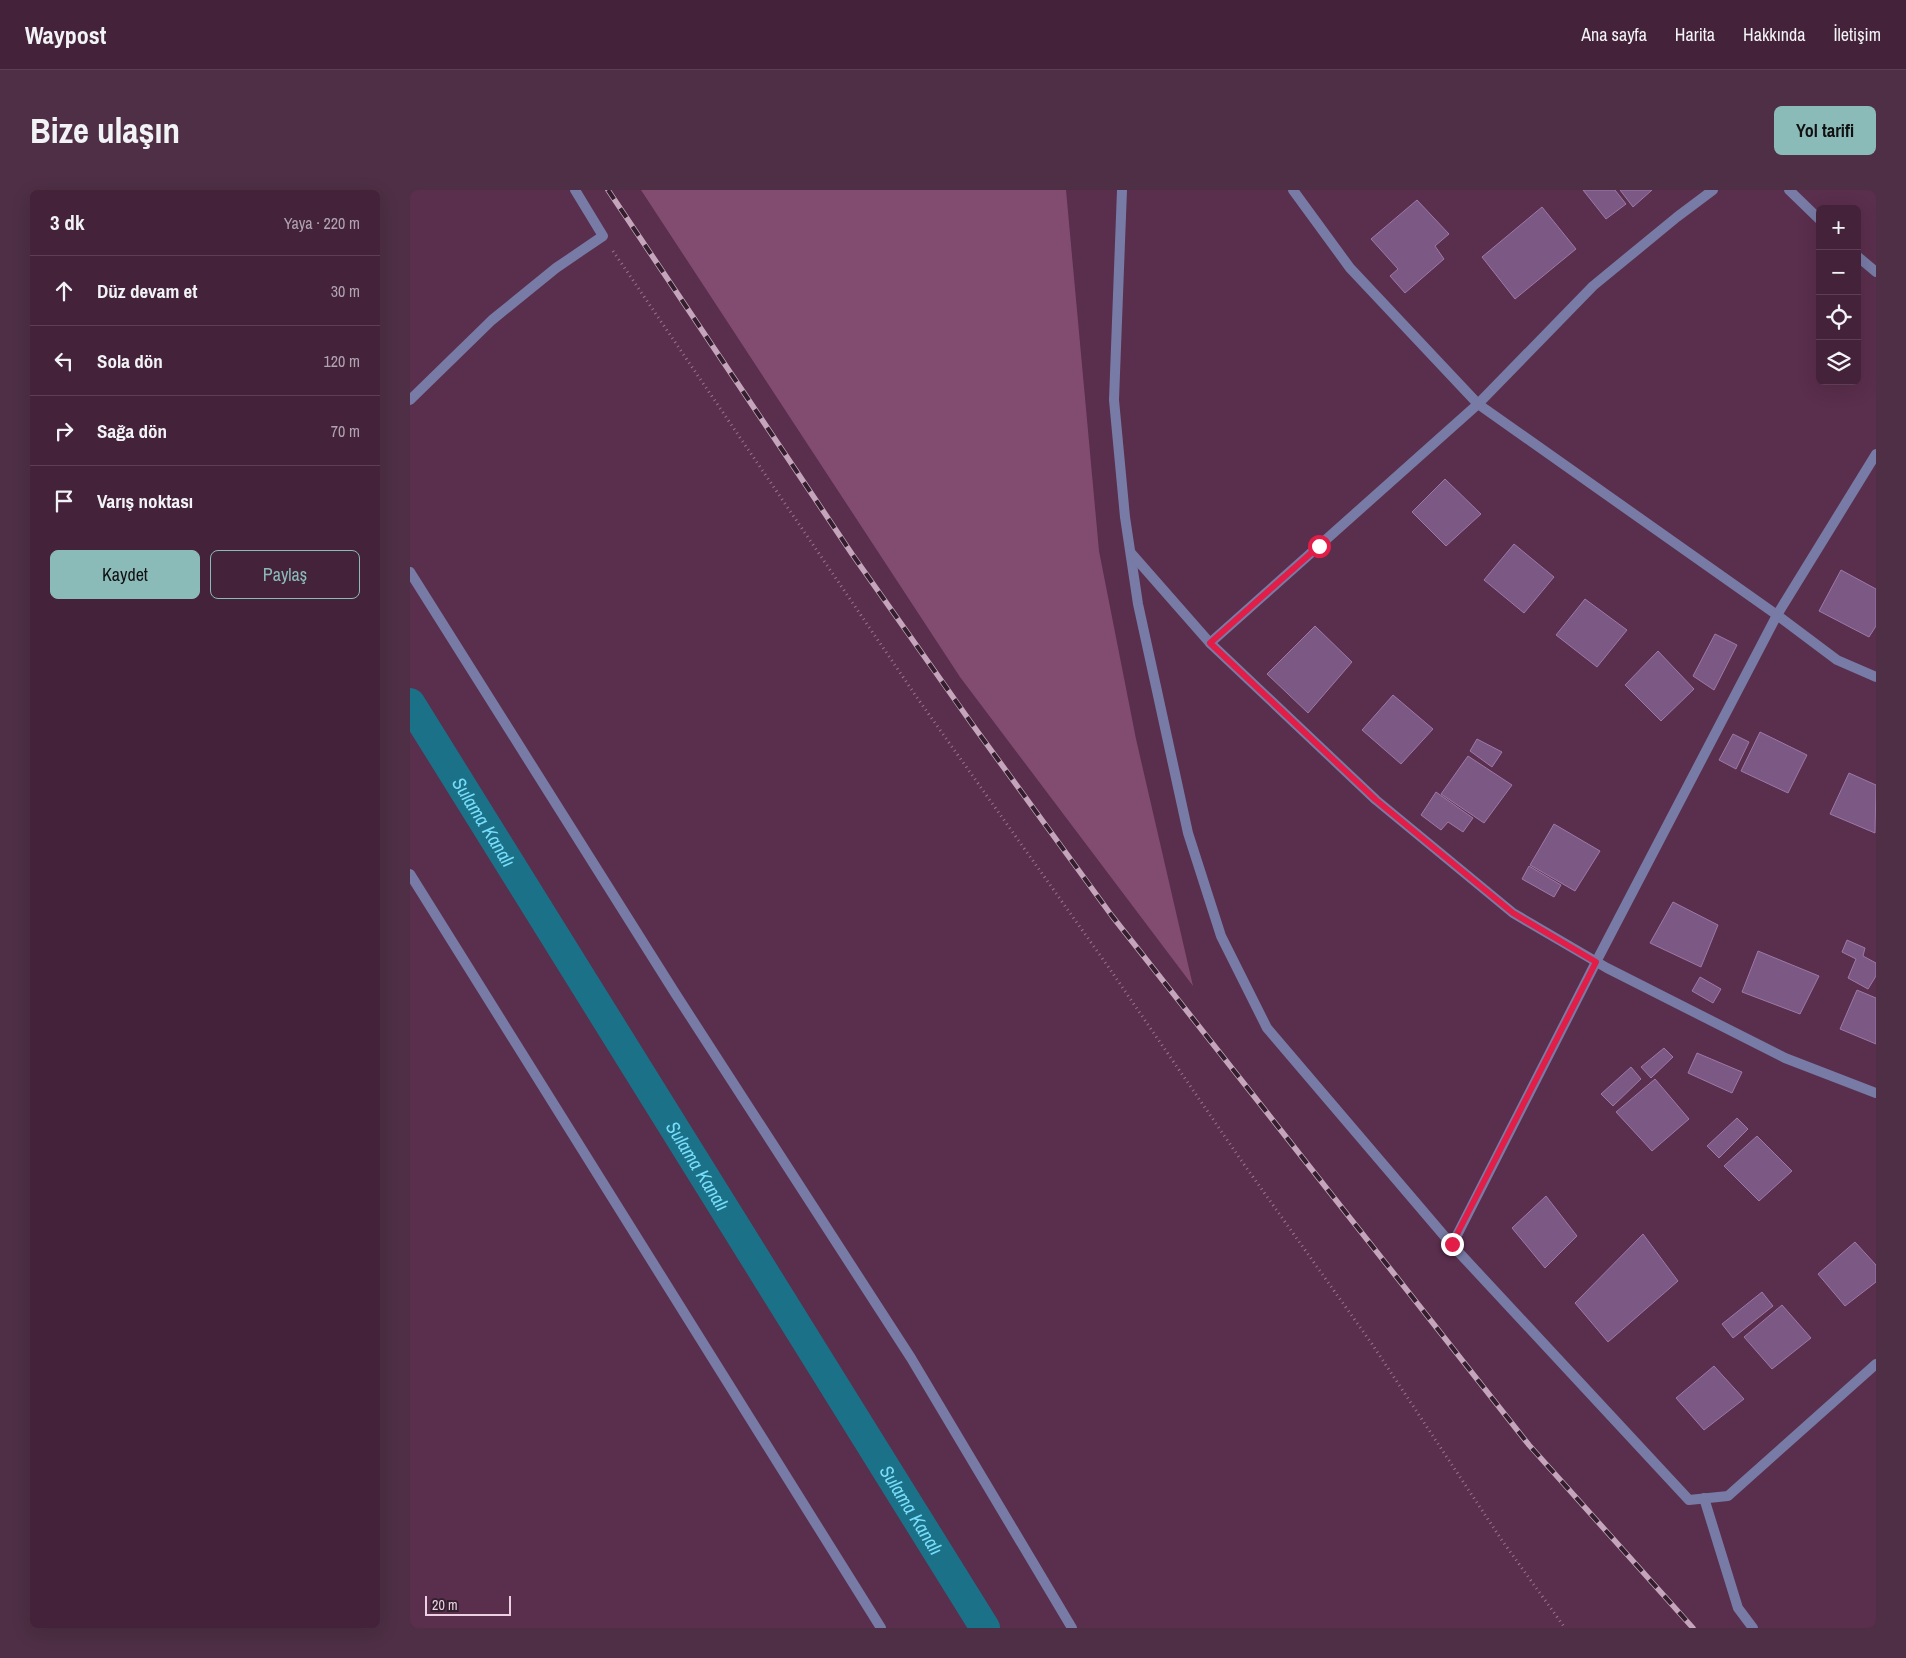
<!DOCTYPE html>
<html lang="tr">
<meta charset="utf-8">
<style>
:root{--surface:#44223a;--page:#4e2f45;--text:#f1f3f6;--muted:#afa4af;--line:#5c3f54;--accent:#8bbbb9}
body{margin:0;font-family:"Archivo Narrow",sans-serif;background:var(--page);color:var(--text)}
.controls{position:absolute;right:15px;top:15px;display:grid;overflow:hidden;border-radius:8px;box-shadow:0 5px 20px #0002}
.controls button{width:45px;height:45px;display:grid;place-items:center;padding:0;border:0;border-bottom:1px solid var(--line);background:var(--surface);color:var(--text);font:25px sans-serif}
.scale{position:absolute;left:15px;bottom:12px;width:86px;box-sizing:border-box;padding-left:5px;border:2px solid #edd1e3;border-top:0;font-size:14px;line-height:18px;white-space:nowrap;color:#edd1e3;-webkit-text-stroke:4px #331f2d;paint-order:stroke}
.stop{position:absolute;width:15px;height:15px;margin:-11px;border:4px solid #e11d48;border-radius:50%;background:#fff}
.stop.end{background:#e11d48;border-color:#fff;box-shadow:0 1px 5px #0008}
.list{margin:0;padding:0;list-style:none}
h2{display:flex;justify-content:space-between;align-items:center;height:65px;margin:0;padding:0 20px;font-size:21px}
h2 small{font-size:16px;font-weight:400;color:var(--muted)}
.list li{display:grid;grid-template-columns:32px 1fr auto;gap:15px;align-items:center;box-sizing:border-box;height:70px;padding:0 20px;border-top:1px solid var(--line)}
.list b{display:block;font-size:19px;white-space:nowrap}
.list em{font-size:16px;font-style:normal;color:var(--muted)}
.actions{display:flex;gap:10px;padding:15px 20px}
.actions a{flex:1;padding:11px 0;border:1px solid var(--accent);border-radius:8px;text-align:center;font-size:18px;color:var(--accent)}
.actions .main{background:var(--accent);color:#111}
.icon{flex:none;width:28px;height:28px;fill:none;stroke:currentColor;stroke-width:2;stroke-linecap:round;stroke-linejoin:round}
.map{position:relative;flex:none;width:1466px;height:1438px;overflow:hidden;border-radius:8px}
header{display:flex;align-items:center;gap:30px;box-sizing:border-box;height:70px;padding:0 25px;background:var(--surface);border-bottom:1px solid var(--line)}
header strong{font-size:24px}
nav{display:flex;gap:28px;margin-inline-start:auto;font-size:18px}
.intro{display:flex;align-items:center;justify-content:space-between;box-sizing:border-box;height:120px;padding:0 30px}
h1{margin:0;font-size:35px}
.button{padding:12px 22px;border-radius:8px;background:var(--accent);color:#111;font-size:18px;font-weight:700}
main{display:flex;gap:30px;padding:0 30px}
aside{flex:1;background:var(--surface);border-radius:8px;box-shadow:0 5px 20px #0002}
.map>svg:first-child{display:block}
.green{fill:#824c71}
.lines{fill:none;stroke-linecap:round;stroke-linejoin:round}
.canal{stroke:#1b7288;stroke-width:30}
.building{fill:#7c5985;stroke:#9d79a7}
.path{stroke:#99748e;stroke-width:3;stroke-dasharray:1 4;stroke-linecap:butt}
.minor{stroke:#777ba5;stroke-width:10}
.rail-casing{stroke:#c5a5bb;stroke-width:5.5}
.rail{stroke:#331f2d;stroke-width:4;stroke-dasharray:11;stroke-linecap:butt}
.route{stroke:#e11d48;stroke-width:6}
.labels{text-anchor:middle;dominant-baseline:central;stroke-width:4;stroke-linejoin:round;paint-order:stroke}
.water-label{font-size:19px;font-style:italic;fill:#78ddfa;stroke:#331f2d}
</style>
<header>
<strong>Waypost</strong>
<nav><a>Ana sayfa</a><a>Harita</a><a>Hakkında</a><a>İletişim</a></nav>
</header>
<div class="intro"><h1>Bize ulaşın</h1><a class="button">Yol tarifi</a></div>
<main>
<aside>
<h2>3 dk<small>Yaya · 220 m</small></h2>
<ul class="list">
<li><svg class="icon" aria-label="ahead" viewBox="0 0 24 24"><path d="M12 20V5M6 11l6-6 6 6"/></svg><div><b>Düz devam et</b></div><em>30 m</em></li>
<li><svg class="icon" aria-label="left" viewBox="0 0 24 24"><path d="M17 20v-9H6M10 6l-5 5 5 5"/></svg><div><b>Sola dön</b></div><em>120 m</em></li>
<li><svg class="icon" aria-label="right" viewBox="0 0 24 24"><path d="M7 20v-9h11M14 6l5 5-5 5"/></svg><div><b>Sağa dön</b></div><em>70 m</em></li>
<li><svg class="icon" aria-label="arrive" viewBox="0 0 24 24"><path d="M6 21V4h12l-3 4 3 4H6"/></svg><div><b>Varış noktası</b></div></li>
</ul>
<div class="actions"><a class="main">Kaydet</a><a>Paylaş</a></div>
</aside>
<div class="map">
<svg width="1466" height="1438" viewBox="0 0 1466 1438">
<rect width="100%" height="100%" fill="#5a2e4d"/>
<!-- green -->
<path class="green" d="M 231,0 L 656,0 L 689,361 L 726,549 L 783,796 L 550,487 Z"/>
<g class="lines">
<!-- canal -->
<path class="canal" id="s1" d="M 0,513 L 575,1438"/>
</g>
<!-- building -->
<g class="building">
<path d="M 1173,0 L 1205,0 L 1216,14 L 1196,29 Z"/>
<path d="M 1210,0 L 1242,0 L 1223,17 Z"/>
<path d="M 1007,10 L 1039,44 L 1025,56 L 1034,69 L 995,103 L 980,86 L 988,79 L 961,49 Z"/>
<path d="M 1132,17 L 1166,59 L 1105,109 L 1072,67 Z"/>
<path d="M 1035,289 L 1071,324 L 1036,356 L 1002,322 Z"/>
<path d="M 1104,354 L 1144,387 L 1114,423 L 1074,390 Z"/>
<path d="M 1431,380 L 1466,399 L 1466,436 L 1459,447 L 1409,421 Z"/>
<path d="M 1175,409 L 1217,440 L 1187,477 L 1146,445 Z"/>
<path d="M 905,436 L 942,472 L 898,523 L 857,484 Z"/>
<path d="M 1305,444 L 1327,455 L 1304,500 L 1283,486 Z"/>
<path d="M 1248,461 L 1284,499 L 1251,531 L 1215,495 Z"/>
<path d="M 983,505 L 1023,539 L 991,574 L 952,540 Z"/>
<path d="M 1350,542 L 1397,565 L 1378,603 L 1331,581 Z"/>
<path d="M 1323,544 L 1339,552 L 1326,579 L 1309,570 Z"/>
<path d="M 1067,549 L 1092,562 L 1082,577 L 1060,561 Z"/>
<path d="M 1058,566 L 1102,595 L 1074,633 L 1031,604 Z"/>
<path d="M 1439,583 L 1466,595 L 1465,643 L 1420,624 Z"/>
<path d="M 1026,602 L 1063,628 L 1053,642 L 1038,632 L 1031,640 L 1011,625 Z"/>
<path d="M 1144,634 L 1190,661 L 1165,701 L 1120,675 Z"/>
<path d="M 1119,676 L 1151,695 L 1144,707 L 1112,689 Z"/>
<path d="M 1263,712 L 1308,735 L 1291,777 L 1240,753 Z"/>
<path d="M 1437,750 L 1455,758 L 1453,766 L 1466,773 L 1466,786 L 1458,799 L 1438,788 L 1446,769 L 1432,762 Z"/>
<path d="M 1348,761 L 1409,786 L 1390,824 L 1332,802 Z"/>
<path d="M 1290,787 L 1311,799 L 1303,813 L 1282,801 Z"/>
<path d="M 1447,800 L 1466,808 L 1466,854 L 1430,839 Z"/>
<path d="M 1254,858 L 1263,867 L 1241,888 L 1231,877 Z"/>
<path d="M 1287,863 L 1332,882 L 1322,903 L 1278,883 Z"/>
<path d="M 1221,877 L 1231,889 L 1203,916 L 1191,904 Z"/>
<path d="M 1245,889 L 1279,929 L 1242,961 L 1206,922 Z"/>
<path d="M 1327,928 L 1338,939 L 1309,968 L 1297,956 Z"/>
<path d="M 1347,946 L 1382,981 L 1349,1011 L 1314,976 Z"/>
<path d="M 1136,1006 L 1167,1046 L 1135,1078 L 1102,1038 Z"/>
<path d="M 1233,1044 L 1268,1091 L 1198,1152 L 1165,1113 Z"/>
<path d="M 1445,1052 L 1466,1075 L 1466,1092 L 1435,1116 L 1408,1084 Z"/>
<path d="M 1352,1102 L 1363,1116 L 1323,1148 L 1312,1134 Z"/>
<path d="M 1372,1115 L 1401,1148 L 1362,1179 L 1334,1147 Z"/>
<path d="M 1304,1176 L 1334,1209 L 1294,1240 L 1266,1208 Z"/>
</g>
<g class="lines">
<!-- path -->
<path class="path" d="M 203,61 L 508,509 L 697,775 L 833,973 L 962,1154 L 1091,1349 L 1155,1438"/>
<!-- minor -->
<g class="minor">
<path d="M 712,0 L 704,210 L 715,327 L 728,414 L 778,643 L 811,746 L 857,838 L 1042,1055 L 1279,1310 L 1318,1306 L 1466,1174"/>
<path d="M 883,0 L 940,78 L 1068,214 L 1367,425 L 1427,470 L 1466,487"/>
<path d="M 1379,0 L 1410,30"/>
<path d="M 1447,66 L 1466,82"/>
<path d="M 0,210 L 82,130 L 146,78 L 193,46 L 165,0"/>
<path d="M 721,363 L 800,453 L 966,610 L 1103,723 L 1197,778 L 1375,868 L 1466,903"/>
<path d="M 0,382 L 265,803 L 501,1168 L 662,1438"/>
<path d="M 800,453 L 1068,214 L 1183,96 L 1267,27 L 1303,0"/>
<path d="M 0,684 L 471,1438"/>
<path d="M 1042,1055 L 1186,772 L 1367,425 L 1466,264"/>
<path d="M 1294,1308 L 1328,1418 L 1343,1438"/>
</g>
<defs>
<path id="rail" d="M 198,0 L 442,364 L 562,534 L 702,726 L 1119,1255 L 1283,1438"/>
</defs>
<!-- rail casing -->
<use href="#rail" class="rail-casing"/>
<!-- rail -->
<use href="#rail" class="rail"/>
</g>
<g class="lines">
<!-- route -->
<path class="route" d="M 909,356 L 800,453 L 966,610 L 1103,723 L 1186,772 L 1042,1054"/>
</g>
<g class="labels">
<!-- water labels -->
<g class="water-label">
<text stroke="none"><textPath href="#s1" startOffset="140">Sulama Kanalı</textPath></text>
<text stroke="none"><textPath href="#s1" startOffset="545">Sulama Kanalı</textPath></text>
<text stroke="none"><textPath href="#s1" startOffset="950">Sulama Kanalı</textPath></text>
</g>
</g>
</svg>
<div class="controls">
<button>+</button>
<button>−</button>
<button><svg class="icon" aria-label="locate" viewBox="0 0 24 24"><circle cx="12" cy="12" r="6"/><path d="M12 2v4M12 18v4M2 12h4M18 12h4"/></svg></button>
<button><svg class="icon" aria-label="layers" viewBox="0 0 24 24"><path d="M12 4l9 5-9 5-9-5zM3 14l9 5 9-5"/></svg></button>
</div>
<div class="scale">20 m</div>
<div class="stop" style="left:909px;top:356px"></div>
<div class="stop end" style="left:1042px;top:1054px"></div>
</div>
</main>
